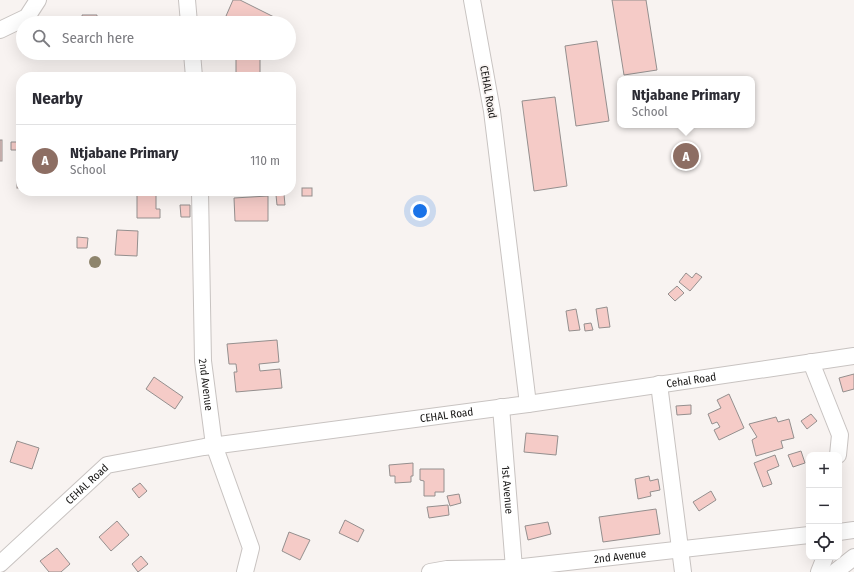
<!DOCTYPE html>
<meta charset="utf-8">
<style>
:root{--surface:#fff;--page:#f2f2f3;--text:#2b2b33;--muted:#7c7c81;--line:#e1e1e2;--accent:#111827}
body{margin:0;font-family:"Fira Sans Condensed",sans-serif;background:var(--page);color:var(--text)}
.controls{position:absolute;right:12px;bottom:12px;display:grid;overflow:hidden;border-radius:8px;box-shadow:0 4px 16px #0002}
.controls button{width:36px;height:36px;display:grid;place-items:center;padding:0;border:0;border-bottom:1px solid var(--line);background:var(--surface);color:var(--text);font:20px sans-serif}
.you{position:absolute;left:420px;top:211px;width:14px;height:14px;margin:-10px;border:3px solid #fff;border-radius:50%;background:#1a73e8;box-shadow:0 0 0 6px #1a73e833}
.badge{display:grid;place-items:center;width:26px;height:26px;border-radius:50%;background:var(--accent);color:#fff;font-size:13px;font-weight:700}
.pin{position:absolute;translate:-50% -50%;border:2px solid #fff;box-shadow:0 1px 4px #0006}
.popup{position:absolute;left:617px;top:76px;width:138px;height:52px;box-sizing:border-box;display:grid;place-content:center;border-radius:8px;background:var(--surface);filter:drop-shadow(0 1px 3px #0005);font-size:13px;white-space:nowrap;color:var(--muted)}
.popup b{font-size:15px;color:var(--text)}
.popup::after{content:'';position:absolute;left:50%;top:100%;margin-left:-8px;border:8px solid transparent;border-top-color:var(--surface)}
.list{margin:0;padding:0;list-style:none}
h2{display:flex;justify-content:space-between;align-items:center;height:52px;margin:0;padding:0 16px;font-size:17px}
h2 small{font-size:13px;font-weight:400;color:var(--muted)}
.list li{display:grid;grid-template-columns:26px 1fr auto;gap:12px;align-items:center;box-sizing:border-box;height:72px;padding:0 16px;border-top:1px solid var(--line)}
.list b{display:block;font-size:15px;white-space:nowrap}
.list p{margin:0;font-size:13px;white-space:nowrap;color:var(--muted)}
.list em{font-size:13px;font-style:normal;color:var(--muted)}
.icon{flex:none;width:22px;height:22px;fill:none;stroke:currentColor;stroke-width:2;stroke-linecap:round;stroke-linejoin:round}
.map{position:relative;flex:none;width:854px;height:572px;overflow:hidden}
.search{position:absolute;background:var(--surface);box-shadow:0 4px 16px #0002;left:16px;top:16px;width:280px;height:44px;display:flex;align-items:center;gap:10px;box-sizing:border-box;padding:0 14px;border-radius:22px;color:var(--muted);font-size:15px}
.panel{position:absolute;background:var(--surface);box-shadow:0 4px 16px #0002;left:16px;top:72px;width:280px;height:124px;border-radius:16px}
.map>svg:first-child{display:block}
.building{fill:#f5cbc7;stroke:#948f8e}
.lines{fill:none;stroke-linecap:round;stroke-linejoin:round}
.minor-casing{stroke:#c8c3c1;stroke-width:18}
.minor{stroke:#fff;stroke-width:16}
.tree{fill:#8e846c}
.labels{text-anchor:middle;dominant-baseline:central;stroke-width:3.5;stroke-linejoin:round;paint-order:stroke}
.street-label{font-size:11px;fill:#171615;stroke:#f8f3f1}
</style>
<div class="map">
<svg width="854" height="572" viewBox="0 0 854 572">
<rect width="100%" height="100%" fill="#f8f3f1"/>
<!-- building -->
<g class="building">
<path d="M 233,0 L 240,0 L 274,17 L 271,23 L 240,23 L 226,16 Z"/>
<path d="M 612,0 L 646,0 L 657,70 L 624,75 Z"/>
<path d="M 82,15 L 97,15 L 97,23 L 83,23 Z"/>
<path d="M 597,41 L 609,121 L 576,126 L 565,46 Z"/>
<rect x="236" y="53" width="24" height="24"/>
<path d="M 555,97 L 567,186 L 534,191 L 522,101 Z"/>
<rect x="0" y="140" width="2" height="21"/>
<path d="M 11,142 L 20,142 L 21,150 L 11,150 Z"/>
<rect x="17" y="178" width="4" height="10"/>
<rect x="302" y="188" width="10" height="8"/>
<path d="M 137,194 L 156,194 L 156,209 L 160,209 L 160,218 L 137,218 Z"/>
<path d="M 284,194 L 285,205 L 277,205 L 276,195 Z"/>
<path d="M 268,196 L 268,221 L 235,221 L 234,198 Z"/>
<path d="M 180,205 L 190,205 L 190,217 L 181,217 Z"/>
<path d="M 117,230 L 138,231 L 137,256 L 115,255 Z"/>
<path d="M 77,237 L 88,238 L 87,248 L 77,248 Z"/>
<path d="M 686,273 L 692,278 L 696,273 L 702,277 L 690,291 L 679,282 Z"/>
<path d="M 677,286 L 684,293 L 675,301 L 668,294 Z"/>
<path d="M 607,307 L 610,327 L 599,328 L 596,309 Z"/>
<path d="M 576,309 L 580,330 L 569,331 L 566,311 Z"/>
<path d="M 591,323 L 593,330 L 585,331 L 584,324 Z"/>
<path d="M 277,340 L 279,362 L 259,364 L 260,371 L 280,369 L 282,388 L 236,392 L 234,372 L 237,372 L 236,364 L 229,364 L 227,344 Z"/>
<path d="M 854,374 L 854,389 L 843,392 L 839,378 Z"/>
<path d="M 154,377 L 183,397 L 175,409 L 146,389 Z"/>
<path d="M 729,394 L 744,428 L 719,440 L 714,430 L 720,427 L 717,422 L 712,424 L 708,414 L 721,408 L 717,400 Z"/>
<path d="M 691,405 L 691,414 L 677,415 L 676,406 Z"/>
<path d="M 811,414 L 817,421 L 807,429 L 801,421 Z"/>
<path d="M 776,417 L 778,422 L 789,419 L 794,438 L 781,441 L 783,448 L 756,456 L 752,440 L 757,437 L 749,424 Z"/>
<path d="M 526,433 L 558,436 L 556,455 L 524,452 Z"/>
<path d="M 17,441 L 39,448 L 32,469 L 10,462 Z"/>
<path d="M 801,451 L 805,463 L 793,467 L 788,455 Z"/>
<path d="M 775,455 L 779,466 L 767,471 L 772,484 L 763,487 L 754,463 Z"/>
<path d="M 413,463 L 413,476 L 411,476 L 411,482 L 395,483 L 395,476 L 390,476 L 389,465 Z"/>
<path d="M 420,469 L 444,469 L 444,492 L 435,492 L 435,496 L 424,496 L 424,481 L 420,480 Z"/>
<path d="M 649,476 L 650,481 L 658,479 L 660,490 L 650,492 L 651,496 L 638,499 L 635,479 Z"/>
<path d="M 140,483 L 147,491 L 139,498 L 132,489 Z"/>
<path d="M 711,491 L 716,500 L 699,511 L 693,502 Z"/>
<path d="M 459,494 L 461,503 L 450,506 L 447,496 Z"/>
<path d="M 448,505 L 449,515 L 429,518 L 427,507 Z"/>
<path d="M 656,509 L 660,534 L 603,542 L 599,517 Z"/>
<path d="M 345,520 L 364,530 L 358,542 L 339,533 Z"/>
<path d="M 117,521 L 129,535 L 111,551 L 99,537 Z"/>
<path d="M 548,522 L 551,534 L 528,540 L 525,526 Z"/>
<path d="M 289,532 L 310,540 L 300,560 L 282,551 Z"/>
<path d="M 57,548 L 70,564 L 61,572 L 49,572 L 40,561 Z"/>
<path d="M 141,556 L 148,564 L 138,572 L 132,564 Z"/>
</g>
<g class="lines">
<defs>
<g id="minor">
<path d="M 187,0 L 189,23"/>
<path d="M 0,30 L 27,17 L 38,0"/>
<path d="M 192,53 L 194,77"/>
<path id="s1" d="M 200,191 L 203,361 L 214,445 L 251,548 L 245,572"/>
<path d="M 811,362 L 840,435 L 838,455"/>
<path d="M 659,384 L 683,572"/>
<path id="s2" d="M 528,404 L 854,356"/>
<path id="s3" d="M 501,407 L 514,568 L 516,572"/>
<path d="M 839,532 L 854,530"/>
<path id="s4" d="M 0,564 L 107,465 L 204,447 L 528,404 L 492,111 L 472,0"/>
<path id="s5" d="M 430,572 L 447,569 L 514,568 L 809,535"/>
<path d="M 819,572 L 825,557"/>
<path d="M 835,572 L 854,557"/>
</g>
</defs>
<!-- minor casing -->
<use href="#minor" class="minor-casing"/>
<!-- minor -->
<use href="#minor" class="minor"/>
</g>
<!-- trees -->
<circle class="tree" cx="95" cy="262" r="6"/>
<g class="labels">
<!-- street labels -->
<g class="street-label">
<text transform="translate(488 92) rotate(80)">CEHAL Road</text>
<text stroke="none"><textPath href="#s2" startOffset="165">Cehal Road</textPath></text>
<text stroke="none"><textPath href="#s1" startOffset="194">2nd Avenue</textPath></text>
<text stroke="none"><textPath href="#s4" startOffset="489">CEHAL Road</textPath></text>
<text stroke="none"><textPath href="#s4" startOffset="118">CEHAL Road</textPath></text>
<text stroke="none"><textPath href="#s3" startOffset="83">1st Avenue</textPath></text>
<text stroke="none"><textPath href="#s5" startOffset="191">2nd Avenue</textPath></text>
</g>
</g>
</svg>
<div class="controls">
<button>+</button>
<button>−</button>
<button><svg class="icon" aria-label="locate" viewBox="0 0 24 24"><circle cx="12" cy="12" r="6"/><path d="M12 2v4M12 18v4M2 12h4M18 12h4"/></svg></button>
</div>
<div class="you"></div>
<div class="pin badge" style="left:686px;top:156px;background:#8d6e63">A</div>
<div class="popup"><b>Ntjabane Primary</b>School</div>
<div class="search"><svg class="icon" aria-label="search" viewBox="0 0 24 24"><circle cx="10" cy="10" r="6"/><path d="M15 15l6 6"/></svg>Search here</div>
<section class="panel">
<h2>Nearby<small></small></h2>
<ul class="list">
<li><span class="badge" style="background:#8d6e63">A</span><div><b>Ntjabane Primary</b><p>School</p></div><em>110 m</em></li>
</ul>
</section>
</div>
